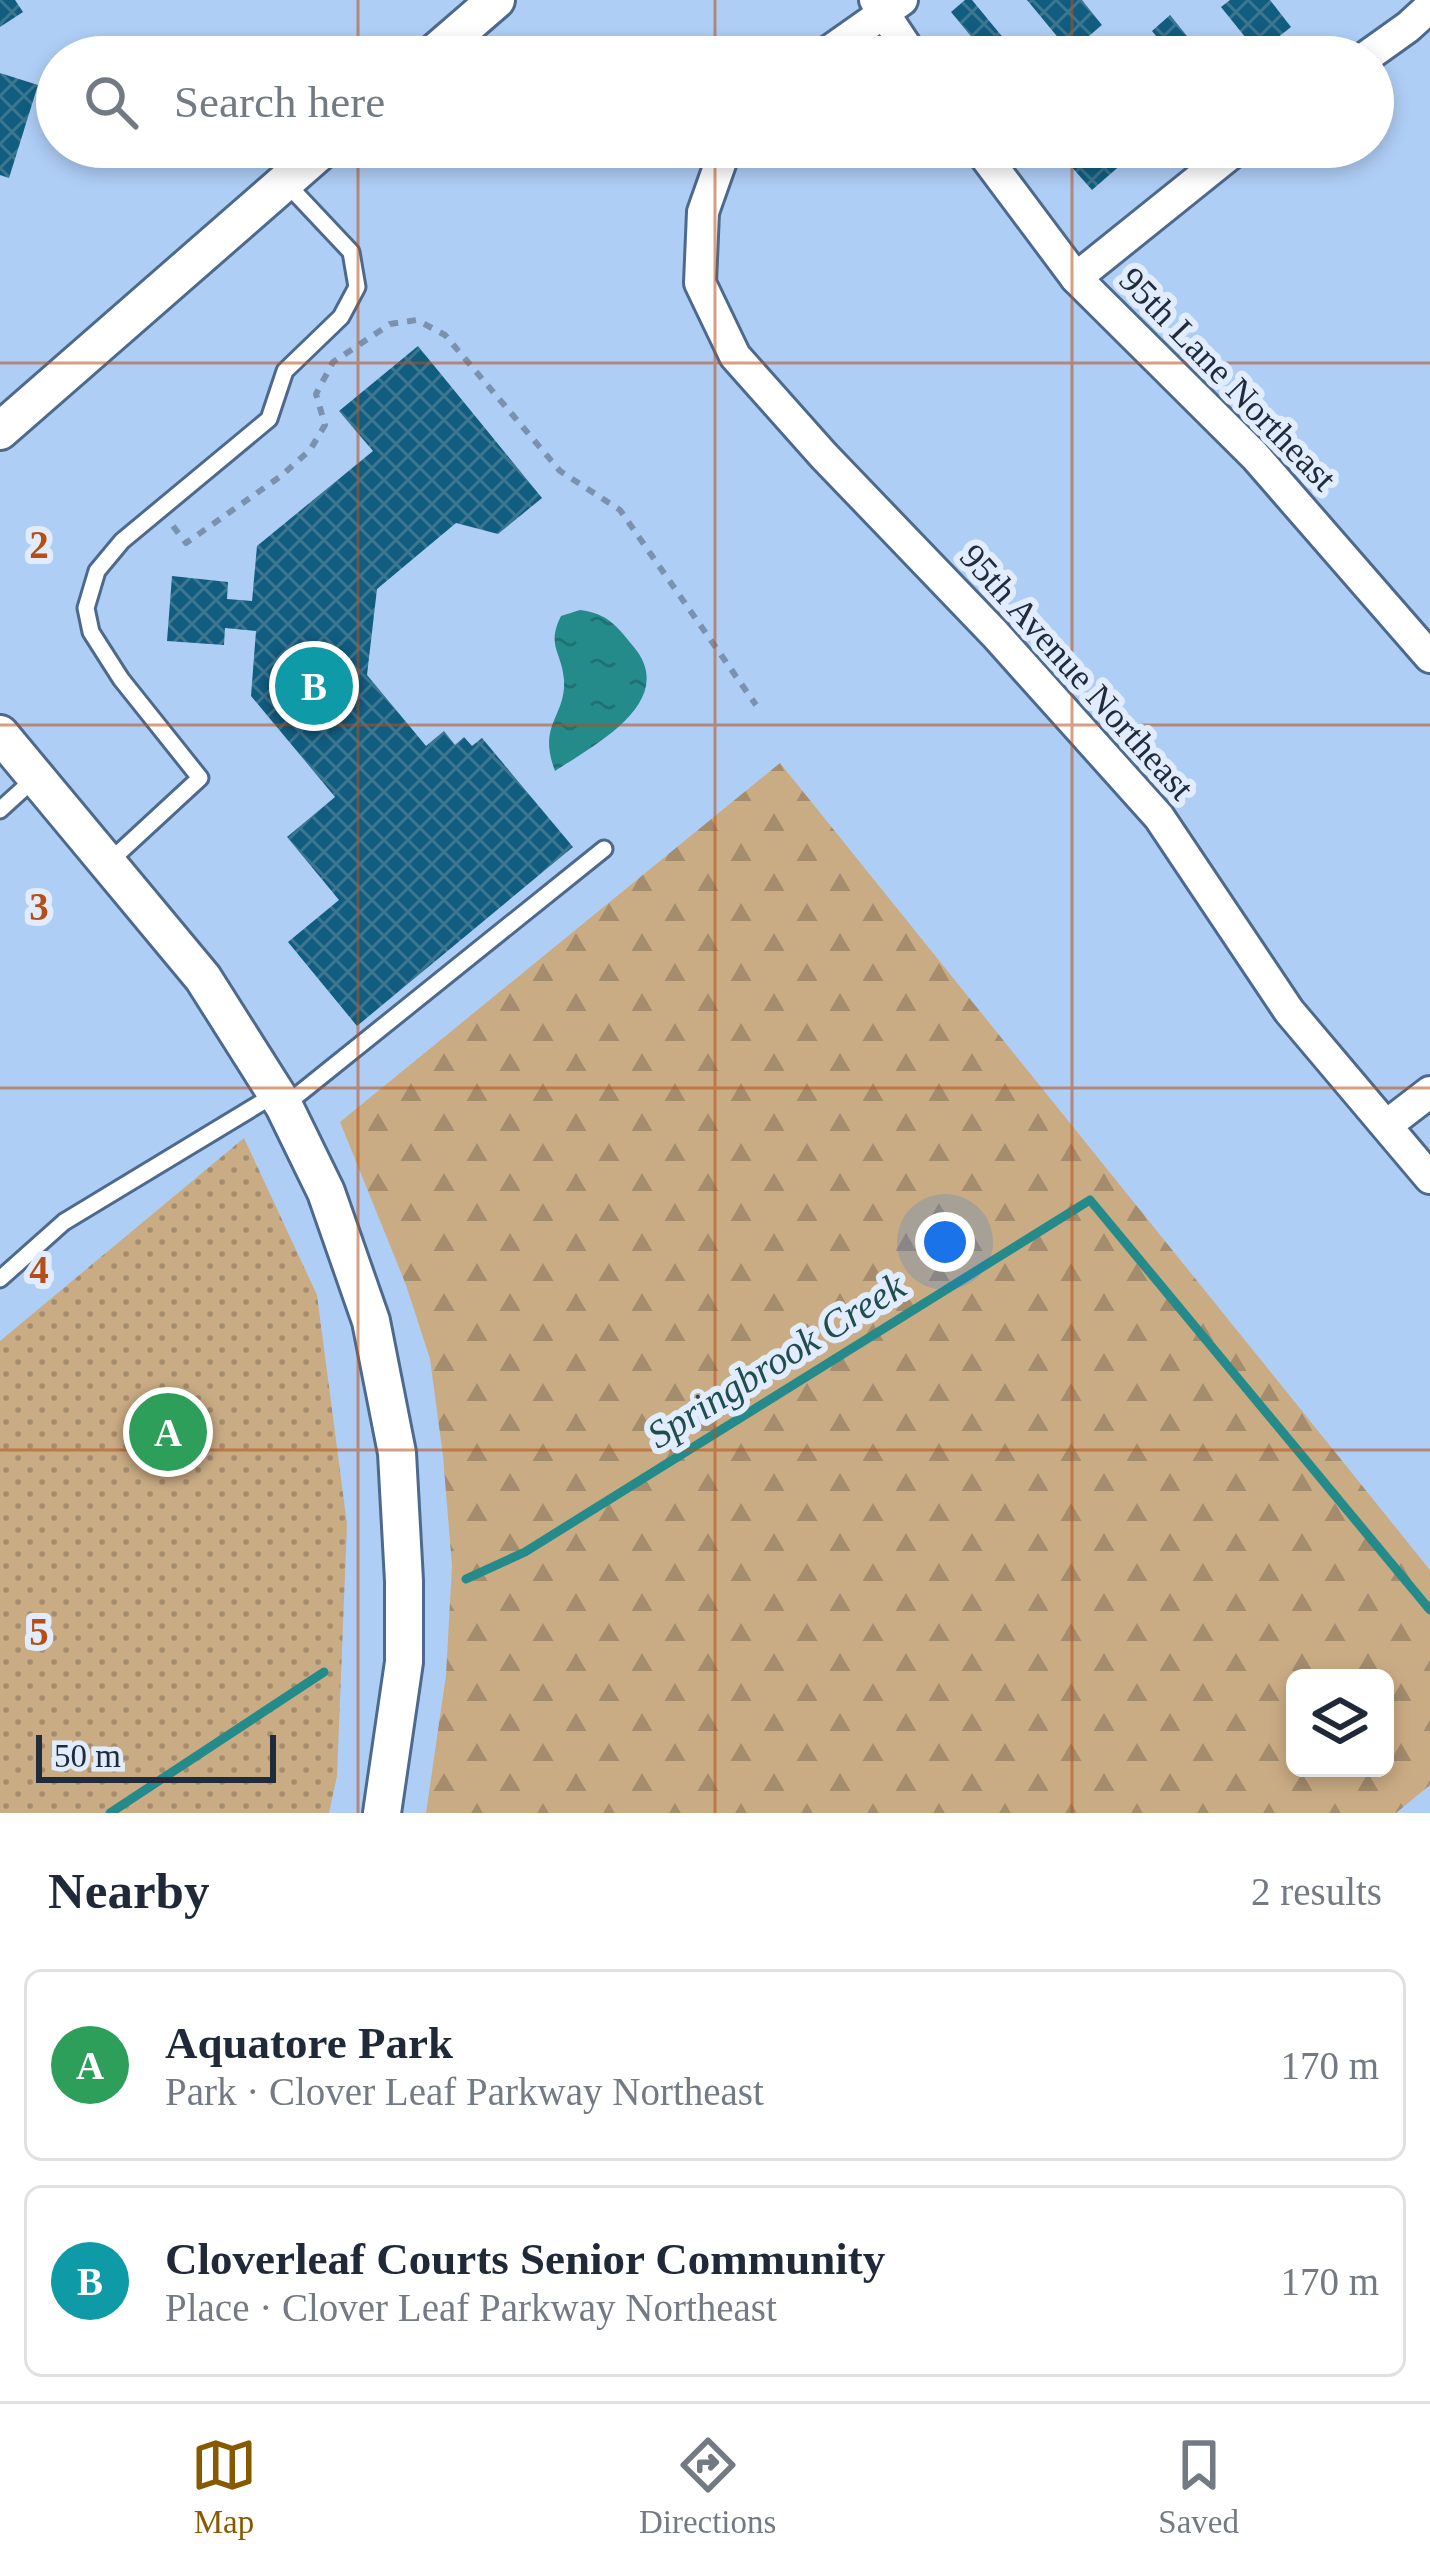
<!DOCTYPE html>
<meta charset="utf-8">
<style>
:root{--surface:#fff;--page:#f6f6f7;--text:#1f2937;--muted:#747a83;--line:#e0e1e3;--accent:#885a00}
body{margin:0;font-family:"Times New Roman",serif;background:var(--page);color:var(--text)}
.controls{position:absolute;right:36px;bottom:36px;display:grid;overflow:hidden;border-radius:18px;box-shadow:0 6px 18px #0003}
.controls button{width:108px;height:108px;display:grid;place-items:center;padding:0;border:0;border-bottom:3px solid var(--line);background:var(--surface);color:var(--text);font:60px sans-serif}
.scale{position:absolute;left:36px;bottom:30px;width:240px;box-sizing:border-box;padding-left:12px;border:6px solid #202c3b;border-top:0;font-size:33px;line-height:42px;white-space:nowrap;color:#202c3b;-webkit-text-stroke:9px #e1edfe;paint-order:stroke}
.you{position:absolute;left:945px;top:1242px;width:42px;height:42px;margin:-30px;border:9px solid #fff;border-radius:50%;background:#1a73e8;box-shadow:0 0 0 18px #1a73e833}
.badge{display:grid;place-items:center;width:78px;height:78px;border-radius:50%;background:var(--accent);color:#fff;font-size:39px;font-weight:700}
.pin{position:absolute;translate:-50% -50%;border:6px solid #fff;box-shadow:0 3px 12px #0006}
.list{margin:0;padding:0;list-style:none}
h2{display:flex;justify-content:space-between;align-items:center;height:156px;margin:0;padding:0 48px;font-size:51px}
h2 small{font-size:39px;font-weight:400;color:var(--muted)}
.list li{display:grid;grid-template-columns:78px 1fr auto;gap:36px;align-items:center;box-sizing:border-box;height:192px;margin:0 24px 24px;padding:0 24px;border:3px solid var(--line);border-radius:18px}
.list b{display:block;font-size:45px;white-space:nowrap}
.list p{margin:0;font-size:39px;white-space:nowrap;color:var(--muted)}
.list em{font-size:39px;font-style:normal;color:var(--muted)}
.icon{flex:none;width:66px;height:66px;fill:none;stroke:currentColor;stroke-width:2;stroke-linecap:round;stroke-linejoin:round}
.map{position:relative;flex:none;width:1430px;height:1813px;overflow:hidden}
.search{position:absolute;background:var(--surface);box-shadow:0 6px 18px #0003;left:36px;right:36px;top:36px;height:132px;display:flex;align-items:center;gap:30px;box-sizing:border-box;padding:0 42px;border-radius:66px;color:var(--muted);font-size:45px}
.sheet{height:588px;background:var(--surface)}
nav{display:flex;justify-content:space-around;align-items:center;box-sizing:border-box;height:168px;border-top:3px solid var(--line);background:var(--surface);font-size:33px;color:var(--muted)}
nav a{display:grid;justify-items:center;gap:6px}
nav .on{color:var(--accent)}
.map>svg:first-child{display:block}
.forest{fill:url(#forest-firs);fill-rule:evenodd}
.park{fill:url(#park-dots)}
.water{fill:url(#water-ripples)}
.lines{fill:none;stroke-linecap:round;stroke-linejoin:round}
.stream{stroke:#248a8a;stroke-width:9}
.building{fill:url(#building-cross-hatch)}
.service-casing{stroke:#4d698c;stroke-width:21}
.minor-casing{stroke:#4d698c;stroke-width:36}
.tertiary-casing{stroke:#4d698c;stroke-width:42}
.path{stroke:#7a92b0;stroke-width:6;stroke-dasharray:9 9;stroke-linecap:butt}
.service{stroke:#fff;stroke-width:15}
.minor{stroke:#fff;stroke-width:30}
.tertiary{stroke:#fff;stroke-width:36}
.grid{fill:none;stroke:#b64e18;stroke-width:3;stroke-opacity:0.55}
.labels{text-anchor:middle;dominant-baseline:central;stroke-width:12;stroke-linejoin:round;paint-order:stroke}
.street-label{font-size:36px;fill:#202c3b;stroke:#e1edfe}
.water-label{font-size:39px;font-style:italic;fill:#224d4d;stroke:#e1edfe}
.grid-label{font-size:39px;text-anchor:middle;font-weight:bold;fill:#b64e18;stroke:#e1edfe;stroke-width:12;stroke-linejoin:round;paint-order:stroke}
</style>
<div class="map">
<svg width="1430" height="1813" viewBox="0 0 1430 1813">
<defs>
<pattern id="forest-firs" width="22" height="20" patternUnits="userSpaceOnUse" patternTransform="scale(3)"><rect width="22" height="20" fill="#caac84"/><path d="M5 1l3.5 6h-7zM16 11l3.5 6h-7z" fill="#a48c6d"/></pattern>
<pattern id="park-dots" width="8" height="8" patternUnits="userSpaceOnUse" patternTransform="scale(3)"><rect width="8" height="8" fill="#caac84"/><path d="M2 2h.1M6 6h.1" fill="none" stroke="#a48c6d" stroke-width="1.8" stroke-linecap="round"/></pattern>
<pattern id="water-ripples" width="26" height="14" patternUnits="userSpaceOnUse" patternTransform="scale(3)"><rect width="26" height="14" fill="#248a8a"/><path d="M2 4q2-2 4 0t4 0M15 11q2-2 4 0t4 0" fill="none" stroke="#1f7172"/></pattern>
<pattern id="building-cross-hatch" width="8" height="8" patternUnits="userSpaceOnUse" patternTransform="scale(3)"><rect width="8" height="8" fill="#115d80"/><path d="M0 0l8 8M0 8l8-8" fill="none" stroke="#3c7691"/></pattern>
</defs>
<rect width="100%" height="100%" fill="#afcef6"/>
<!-- forest -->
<path class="forest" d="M 780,763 L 1430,1570 L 1430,1785 L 1396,1813 L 426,1813 L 446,1675 L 452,1566 L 443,1456 L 430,1359 L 406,1285 L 340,1122 ZM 1295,1678 L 1385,1678 L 1385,1768 L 1295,1768 Z"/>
<!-- park -->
<path class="park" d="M 244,1138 L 317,1295 L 347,1524 L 337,1776 L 329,1813 L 0,1813 L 0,1341 Z"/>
<!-- water -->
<path class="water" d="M 580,610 C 608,614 616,625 633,646 C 680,701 594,745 555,771 C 537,724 566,717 564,680 C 562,652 546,646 561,616 Z"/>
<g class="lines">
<!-- stream -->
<g class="stream">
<path d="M 466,1579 L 525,1552 L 1090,1200 L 1430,1610"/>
<path d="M 110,1813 L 324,1672"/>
</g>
</g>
<!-- building -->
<g class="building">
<path d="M 0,0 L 15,0 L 23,12 L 0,27 Z"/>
<path d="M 965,0 L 972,0 L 1019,57 L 988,57 L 951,12 Z"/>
<path d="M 1027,0 L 1082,0 L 1102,25 L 1070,52 Z"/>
<path d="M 1230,0 L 1270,0 L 1291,27 L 1258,53 L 1221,7 Z"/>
<path d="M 1170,15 L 1204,57 L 1173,57 L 1152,31 Z"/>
<path d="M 0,73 L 38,85 L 9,178 L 0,175 Z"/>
<path d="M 1054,147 L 1108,147 L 1123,163 L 1092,190 Z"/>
<path d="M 418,346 L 542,498 L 498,534 L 456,523 L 377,589 L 367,675 L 426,746 L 444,731 L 455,745 L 464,737 L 472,746 L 482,738 L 573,847 L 357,1026 L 288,942 L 339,900 L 287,837 L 335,797 L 251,696 L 256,631 L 225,628 L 224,645 L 167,641 L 172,576 L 228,582 L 227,599 L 252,601 L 257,546 L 373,451 L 339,411 Z"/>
</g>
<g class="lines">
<defs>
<g id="service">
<path d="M 0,810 L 34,779"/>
<path d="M 109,862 L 200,778 L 121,679 L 91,632 L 86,608 L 97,571 L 122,541 L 269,419 L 285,371 L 341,317 L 357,287 L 351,252 L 287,184"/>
<path d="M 284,1106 L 604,849"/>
<path d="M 0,1279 L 64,1222 L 274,1095"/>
</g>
<g id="minor">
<path d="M 875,0 L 913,57"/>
<path d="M 821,57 L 902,0"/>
<path d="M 1366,57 L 1408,27 L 1430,7"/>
<path d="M 726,147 L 703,212 L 700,283 L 735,356 L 824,456 L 995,634 L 1159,817 L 1289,1011 L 1430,1178"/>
<path d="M 978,147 L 1076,278 L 1255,456 L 1430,657"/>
<path d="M 1076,278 L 1239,147"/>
<path d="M 1387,1125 L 1430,1092"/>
</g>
<g id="tertiary">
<path d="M 430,57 L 496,0"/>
<path d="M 0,431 L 325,147"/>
<path d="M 0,734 L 203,978 L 284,1106 L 326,1192 L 371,1321 L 397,1453 L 404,1581 L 404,1662 L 382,1813"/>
</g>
</defs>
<!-- service casing -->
<use href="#service" class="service-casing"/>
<!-- minor casing -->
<use href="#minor" class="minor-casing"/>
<!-- tertiary casing -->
<use href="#tertiary" class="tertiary-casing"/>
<!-- path -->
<path class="path" d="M 173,526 L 186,543 L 281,476 L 310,450 L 325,425 L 316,394 L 333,362 L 390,324 L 417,320 L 445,335 L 560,471 L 620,510 L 756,705"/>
<!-- service -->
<use href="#service" class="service"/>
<!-- minor -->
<use href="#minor" class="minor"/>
<!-- tertiary -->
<use href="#tertiary" class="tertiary"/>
</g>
<!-- grid -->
<path class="grid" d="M 358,0 L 358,57M 715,0 L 715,57M 1072,0 L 1072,57M 358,147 L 358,1813M 715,147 L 715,1813M 1072,147 L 1072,1813M 0,363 L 1430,363M 0,725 L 1430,725M 0,1088 L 1430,1088M 0,1450 L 1430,1450"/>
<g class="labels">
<!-- street labels -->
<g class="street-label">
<text transform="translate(1228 379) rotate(46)">95th Lane Northeast</text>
<text transform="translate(1077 672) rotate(48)">95th Avenue Northeast</text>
</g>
<!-- water labels -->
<g class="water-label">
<text transform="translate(776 1360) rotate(-32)">Springbrook Creek</text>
</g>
</g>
<g class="grid-label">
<text x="39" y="558">2</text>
<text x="39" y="920">3</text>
<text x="39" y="1283">4</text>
<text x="39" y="1645">5</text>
</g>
</svg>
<div class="controls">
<button><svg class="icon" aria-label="layers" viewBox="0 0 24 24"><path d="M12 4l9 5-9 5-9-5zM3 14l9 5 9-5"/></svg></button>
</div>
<div class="scale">50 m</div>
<div class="you"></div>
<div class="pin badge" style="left:168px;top:1432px;background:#2e9e5b">A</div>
<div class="pin badge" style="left:314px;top:686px;background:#0f9aa8">B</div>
<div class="search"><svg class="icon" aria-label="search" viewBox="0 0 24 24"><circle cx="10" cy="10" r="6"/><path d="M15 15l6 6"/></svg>Search here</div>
</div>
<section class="sheet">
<h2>Nearby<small>2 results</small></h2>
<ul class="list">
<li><span class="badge" style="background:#2e9e5b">A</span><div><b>Aquatore Park</b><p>Park · Clover Leaf Parkway Northeast</p></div><em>170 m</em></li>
<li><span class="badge" style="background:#0f9aa8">B</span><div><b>Cloverleaf Courts Senior Community</b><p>Place · Clover Leaf Parkway Northeast</p></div><em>170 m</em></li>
</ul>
</section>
<nav>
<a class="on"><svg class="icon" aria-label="map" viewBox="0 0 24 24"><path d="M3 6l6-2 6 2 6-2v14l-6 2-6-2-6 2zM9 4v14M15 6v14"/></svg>Map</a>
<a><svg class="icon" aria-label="directions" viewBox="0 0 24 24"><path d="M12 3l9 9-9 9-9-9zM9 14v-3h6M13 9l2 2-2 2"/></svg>Directions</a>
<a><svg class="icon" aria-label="saved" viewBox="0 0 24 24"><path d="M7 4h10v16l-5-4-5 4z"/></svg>Saved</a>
</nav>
